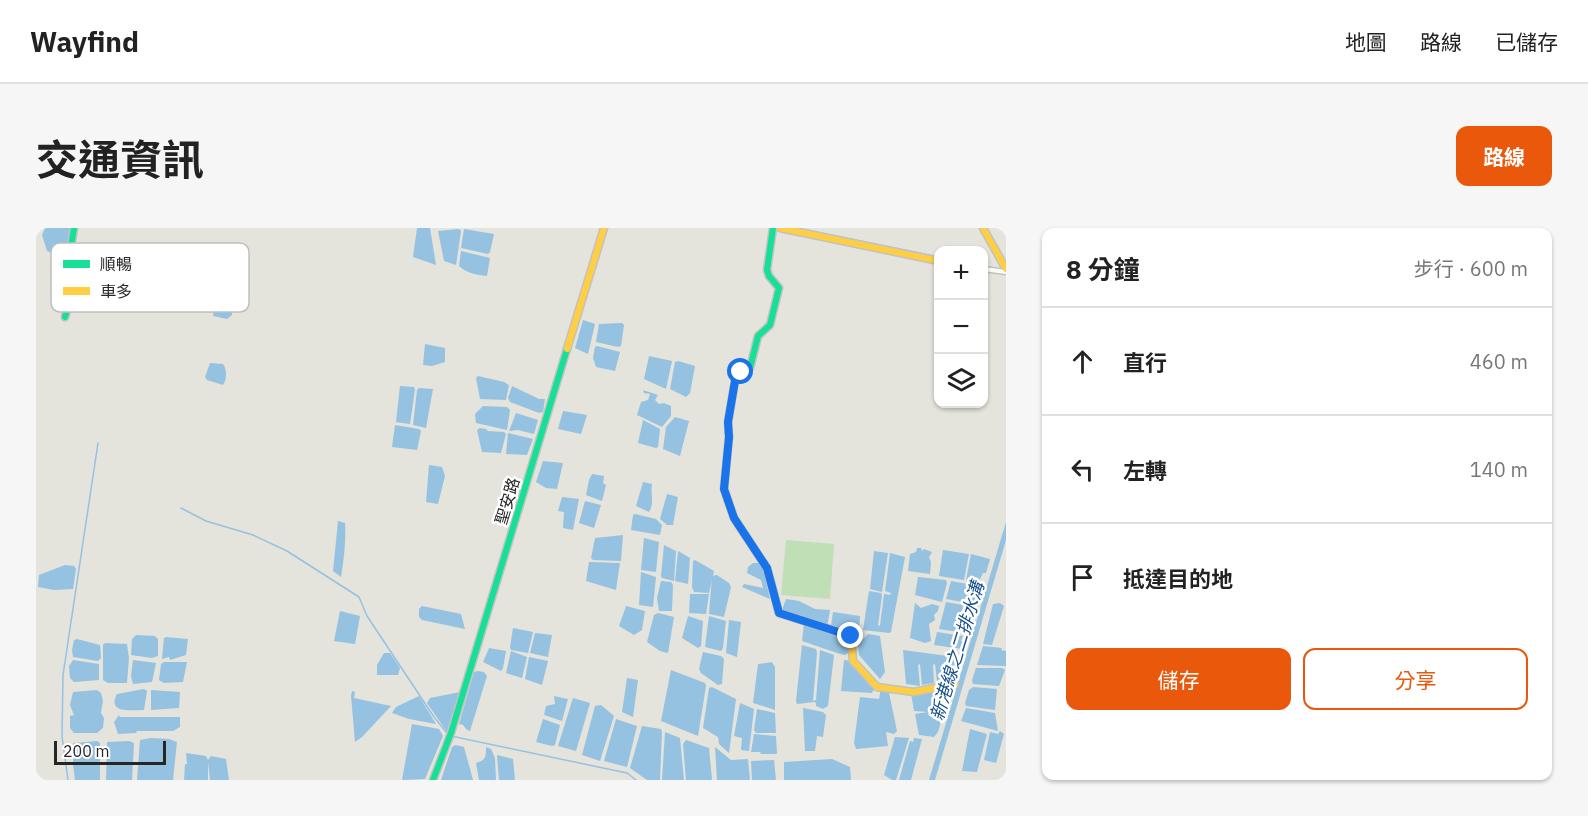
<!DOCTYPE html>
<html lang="zh-TW">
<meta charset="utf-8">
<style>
:root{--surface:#fff;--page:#f6f6f6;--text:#222;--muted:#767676;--line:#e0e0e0;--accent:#ea580c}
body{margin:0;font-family:"IBM Plex Sans","Noto Sans TC",sans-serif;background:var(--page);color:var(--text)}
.controls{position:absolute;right:18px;top:18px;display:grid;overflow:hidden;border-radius:12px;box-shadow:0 2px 4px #0004}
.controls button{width:54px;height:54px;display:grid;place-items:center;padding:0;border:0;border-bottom:2px solid var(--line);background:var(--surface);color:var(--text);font:30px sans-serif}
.scale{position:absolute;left:18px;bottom:15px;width:112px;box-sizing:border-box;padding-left:6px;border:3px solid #262626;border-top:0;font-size:16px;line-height:21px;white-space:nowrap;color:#262626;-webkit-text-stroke:4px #fff;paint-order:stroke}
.stop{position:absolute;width:18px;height:18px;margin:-14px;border:4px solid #1a73e8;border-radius:50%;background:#fff}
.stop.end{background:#1a73e8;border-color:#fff;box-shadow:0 2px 6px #0008}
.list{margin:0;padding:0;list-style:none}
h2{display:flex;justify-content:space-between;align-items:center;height:78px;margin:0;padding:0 24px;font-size:26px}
h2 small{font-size:20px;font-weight:400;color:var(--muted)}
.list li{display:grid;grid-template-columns:39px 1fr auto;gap:18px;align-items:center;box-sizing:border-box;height:108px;padding:0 24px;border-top:2px solid var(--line)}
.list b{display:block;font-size:22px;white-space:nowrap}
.list em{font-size:20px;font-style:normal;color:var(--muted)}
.actions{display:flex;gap:12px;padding:18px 24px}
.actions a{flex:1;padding:14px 0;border:2px solid var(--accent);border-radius:12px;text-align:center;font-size:21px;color:var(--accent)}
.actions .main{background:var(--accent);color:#fff}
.icon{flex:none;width:33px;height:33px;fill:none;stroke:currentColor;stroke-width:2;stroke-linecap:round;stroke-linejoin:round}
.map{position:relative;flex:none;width:970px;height:552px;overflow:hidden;border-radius:12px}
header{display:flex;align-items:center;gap:36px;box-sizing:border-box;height:84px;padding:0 30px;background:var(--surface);border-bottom:2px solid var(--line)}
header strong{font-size:28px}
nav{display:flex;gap:33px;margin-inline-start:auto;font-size:21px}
.intro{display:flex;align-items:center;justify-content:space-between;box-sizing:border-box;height:144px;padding:0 36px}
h1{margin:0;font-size:42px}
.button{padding:15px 27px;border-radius:12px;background:var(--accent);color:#fff;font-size:21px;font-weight:700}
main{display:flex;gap:36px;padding:0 36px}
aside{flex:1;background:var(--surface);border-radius:12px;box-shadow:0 2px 4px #0004}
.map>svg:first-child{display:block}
.green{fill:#c1dfb7}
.water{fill:#95c2e1}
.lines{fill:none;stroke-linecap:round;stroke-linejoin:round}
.stream{stroke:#95c2e1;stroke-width:1.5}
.street-casing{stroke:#c2c2c1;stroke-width:7}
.fast-casing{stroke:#c2c2c1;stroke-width:9}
.slow-casing{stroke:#c2c2c1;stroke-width:9}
.street{stroke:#fbfbfa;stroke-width:4}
.fast{stroke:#16e098;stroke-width:6}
.slow{stroke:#ffcf43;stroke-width:6}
.route{stroke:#1a73e8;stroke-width:8}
.labels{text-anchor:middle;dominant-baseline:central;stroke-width:5;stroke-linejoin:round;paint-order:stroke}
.street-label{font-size:16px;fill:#262626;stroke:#fff}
.water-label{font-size:18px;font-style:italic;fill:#185089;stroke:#fff}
.key{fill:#fff;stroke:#bebebe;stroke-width:1.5}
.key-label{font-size:16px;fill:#262626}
</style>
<header>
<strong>Wayfind</strong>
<nav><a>地圖</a><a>路線</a><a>已儲存</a></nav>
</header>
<div class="intro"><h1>交通資訊</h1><a class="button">路線</a></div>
<main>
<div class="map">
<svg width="970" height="552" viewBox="0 0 970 552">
<rect width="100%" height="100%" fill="#e4e3dc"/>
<!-- green -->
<path class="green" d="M 750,312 L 798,316 L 794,371 L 745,367 Z"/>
<!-- water -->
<g class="water">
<path d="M 9,0 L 34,0 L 30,30 L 11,23 L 6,7 Z"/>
<path d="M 381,0 L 394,0 L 400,37 L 377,29 Z"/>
<path d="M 423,1 L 425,3 L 420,37 L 408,33 L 402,3 Z"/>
<path d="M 428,1 L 458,6 L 454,24 L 452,26 L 425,20 Z"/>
<path d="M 425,23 L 454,30 L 451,48 C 440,47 431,45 423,38 Z"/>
<path d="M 184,60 L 196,61 L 196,87 L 191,91 L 177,88 L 180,61 Z"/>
<path d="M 547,92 L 559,96 L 552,126 L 539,120 Z"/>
<path d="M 586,95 L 588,97 L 585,118 L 582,119 L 560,114 L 563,96 Z"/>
<path d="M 389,116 L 409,120 L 409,134 L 396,138 L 387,137 Z"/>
<path d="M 561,118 L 584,124 L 579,143 L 560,139 L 557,130 L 559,119 Z"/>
<path d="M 613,128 L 636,133 L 630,161 L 608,151 Z"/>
<path d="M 642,133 L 659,138 L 654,165 L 650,169 L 634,161 L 639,134 Z"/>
<path d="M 174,135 L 187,136 C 191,141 191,152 187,157 L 171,152 L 169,149 Z"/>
<path d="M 442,148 L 468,154 L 473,157 L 470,172 L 444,171 L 440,150 Z"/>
<path d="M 364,158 L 378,159 L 379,162 L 374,196 L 360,194 Z"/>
<path d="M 476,158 L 503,171 L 509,171 L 507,184 L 503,185 L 474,174 L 472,170 Z"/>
<path d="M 383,160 L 397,161 L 390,200 L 377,197 L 381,162 Z"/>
<path d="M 607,162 L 622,167 L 619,172 L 623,176 L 628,175 L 635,178 L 635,188 L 626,199 L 601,187 L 605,174 L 612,172 L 614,166 L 608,165 Z"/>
<path d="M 447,178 L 471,179 L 474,182 L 471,202 L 440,195 L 439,186 Z"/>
<path d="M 527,183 L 551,187 L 545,206 L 522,201 Z"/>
<path d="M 480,185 L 502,192 L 498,206 L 482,202 L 473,203 Z"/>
<path d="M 639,189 L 653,193 L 644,228 L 627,221 L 630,199 Z"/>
<path d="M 607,192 L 624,201 L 622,219 L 620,220 L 602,215 Z"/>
<path d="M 359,197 L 383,201 L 385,203 L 381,222 L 356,219 Z"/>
<path d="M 444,200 L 450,201 L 452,203 L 468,204 L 470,206 L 465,225 L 446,224 L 441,202 Z"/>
<path d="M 472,205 L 497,211 L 491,227 L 470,226 Z"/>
<path d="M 507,233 L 527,235 L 521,261 L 510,260 L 500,254 Z"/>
<path d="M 393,237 L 406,239 L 409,248 L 402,276 L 390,274 Z"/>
<path d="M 556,246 L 568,248 L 567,255 L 570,257 L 566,273 L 550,267 L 553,252 Z"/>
<path d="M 607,254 L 616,256 C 614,267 619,274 613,284 L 600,278 Z"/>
<path d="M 631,266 L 642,269 L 637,297 L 631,297 L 624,291 Z"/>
<path d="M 526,269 L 543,271 L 537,302 L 527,300 L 528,284 L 522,283 Z"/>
<path d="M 549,273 L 565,277 L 558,300 L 543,295 Z"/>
<path d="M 599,286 L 620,291 L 626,297 L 624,307 L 595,302 L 597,287 Z"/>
<path d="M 302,293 L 309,295 C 310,313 308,330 305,349 L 297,343 Z"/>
<path d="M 970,294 L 970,312 L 899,552 L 893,552 Z"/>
<path d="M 587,307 L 585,333 L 557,332 L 555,330 L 559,310 Z"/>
<path d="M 608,310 L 623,314 L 620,344 L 605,342 Z"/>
<path d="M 628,317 L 640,323 L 638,353 L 626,350 L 625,348 Z"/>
<path d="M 881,320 L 885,320 L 886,323 L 888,321 L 896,324 L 893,329 L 895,334 L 894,346 L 872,343 L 874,326 L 880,324 Z"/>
<path d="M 907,322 L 933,326 L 928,352 L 903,348 Z"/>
<path d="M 642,323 L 654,330 L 652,356 L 639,353 Z"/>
<path d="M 838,323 L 852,325 L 846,364 L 834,361 Z"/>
<path d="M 854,325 L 869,329 L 855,404 L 853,405 L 827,402 L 833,363 L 845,365 L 846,368 L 842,397 L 844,398 L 848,366 L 854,367 L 855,365 L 849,363 Z"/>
<path d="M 935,326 L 954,331 L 950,345 L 947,345 L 942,355 L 930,352 Z"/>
<path d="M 659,332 L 678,343 L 673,365 L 658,364 L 656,359 L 657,333 Z"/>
<path d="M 553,334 L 584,335 L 580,362 L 550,353 Z"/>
<path d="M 717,335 L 723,335 L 727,339 L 734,371 L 706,359 L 708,356 L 727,360 L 725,352 L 711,345 L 712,339 Z"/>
<path d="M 29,337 L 38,338 L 40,341 L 37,361 L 18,362 L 2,359 L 3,347 Z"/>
<path d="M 605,344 L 620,349 L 617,379 L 603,377 Z"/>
<path d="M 681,347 L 693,355 L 695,359 L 688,389 L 673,386 L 676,348 Z"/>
<path d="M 882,349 L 910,352 L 911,355 L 906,374 L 879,367 Z"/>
<path d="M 625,353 L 635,354 L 637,357 L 636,383 L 623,383 L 621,370 Z"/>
<path d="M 915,353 L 942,358 L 938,376 L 910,371 Z"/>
<path d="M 654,366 L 673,366 L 670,386 L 653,385 Z"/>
<path d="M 750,371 L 763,373 L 779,381 L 794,382 L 791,399 L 745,385 Z"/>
<path d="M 910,374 L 927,377 L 923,404 L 903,401 Z"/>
<path d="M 879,375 L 885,380 L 896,376 L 903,378 L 902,383 L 898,387 L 899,392 L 893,396 L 895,413 L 889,415 L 874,410 Z"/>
<path d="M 964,375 L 968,378 L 956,417 L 947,416 L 957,376 Z"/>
<path d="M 386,378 L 425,386 L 429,401 L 386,392 L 383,389 L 383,381 Z"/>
<path d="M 590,378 L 609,383 L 606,402 L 598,407 L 583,398 Z"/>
<path d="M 304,383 L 324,388 L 319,416 L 298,413 Z"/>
<path d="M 797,384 L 824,388 L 823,404 L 819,408 L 795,398 Z"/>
<path d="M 622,385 L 638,389 L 632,425 L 624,423 L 611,414 L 618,387 Z"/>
<path d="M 652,388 L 667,393 L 665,418 L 662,420 L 646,410 Z"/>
<path d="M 673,388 L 690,393 L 687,420 L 685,423 L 669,419 Z"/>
<path d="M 693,392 L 705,394 L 701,429 L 690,425 Z"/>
<path d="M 768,396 L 811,410 L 814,415 L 814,424 L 809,427 L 804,426 L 766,413 Z"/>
<path d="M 477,400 L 497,404 L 492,425 L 475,422 L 474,419 Z"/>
<path d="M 901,404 L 927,408 L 925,413 L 930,414 L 927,421 L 898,417 Z"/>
<path d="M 499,405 L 516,407 L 512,429 L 494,425 Z"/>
<path d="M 832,406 L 844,408 L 849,444 L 844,451 L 823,427 L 822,416 Z"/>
<path d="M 100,407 L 119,408 L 122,411 L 122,428 L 116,430 L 95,427 L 96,411 Z"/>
<path d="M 130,409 L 152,411 L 150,427 L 134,432 L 133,429 L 126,431 L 128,410 Z"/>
<path d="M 41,411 L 64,417 L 65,430 L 62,433 L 37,429 L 36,422 L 38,412 Z"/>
<path d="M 69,415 L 91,416 L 93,430 L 91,455 L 72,455 L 67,452 L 67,417 Z"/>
<path d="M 766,417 L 780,421 L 781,425 L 777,473 L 780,472 L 784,422 L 798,427 L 792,478 L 787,481 L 780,478 L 780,475 L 778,474 L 761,476 L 760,473 Z"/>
<path d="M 947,418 L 966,420 L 965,422 L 970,423 L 970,438 L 941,437 Z"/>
<path d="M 453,420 L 470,423 L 467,440 L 465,443 L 447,434 Z"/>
<path d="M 867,422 L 919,429 L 919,433 L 925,434 L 918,452 L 901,453 L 899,436 L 897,437 L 898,455 L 886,457 L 884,436 L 882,437 L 884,458 L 870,456 Z"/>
<path d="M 475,423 L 491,429 L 486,450 L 470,445 Z"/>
<path d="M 667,424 L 685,428 L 688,431 L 686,456 L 682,457 L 665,445 L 663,441 Z"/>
<path d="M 348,425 L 354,425 L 364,440 L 362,447 L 341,447 L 341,437 Z"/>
<path d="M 493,429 L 512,433 L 506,457 L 489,451 Z"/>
<path d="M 37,432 L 63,436 L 63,452 L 38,454 L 34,450 L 33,438 Z"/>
<path d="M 97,432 L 120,435 L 116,454 L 97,456 L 95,448 Z"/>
<path d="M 808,432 L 817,433 L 839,459 L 836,465 L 805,463 Z"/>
<path d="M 128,434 L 151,434 L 147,454 L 128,455 L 123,452 L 125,436 Z"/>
<path d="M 736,434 L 739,439 L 739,482 L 717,475 L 722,436 Z"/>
<path d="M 940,440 L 966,440 L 969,442 L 963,458 L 937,456 L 936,452 Z"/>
<path d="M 635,442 L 669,455 L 670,458 L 662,508 L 625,493 Z"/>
<path d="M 442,443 L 448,444 L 451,448 L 434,503 L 431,502 L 427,497 L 423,496 L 438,444 Z"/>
<path d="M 591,450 L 602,452 L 597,489 L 586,484 Z"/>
<path d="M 676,459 L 700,471 L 693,525 L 683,516 L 682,509 L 667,500 L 673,460 Z"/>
<path d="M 937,459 L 961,461 L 959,482 L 930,478 L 929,475 L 933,462 Z"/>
<path d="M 845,460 L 852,460 L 861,503 L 858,506 L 850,504 L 852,518 L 820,521 L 818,515 L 824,469 L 843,471 Z"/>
<path d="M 108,461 L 111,463 L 108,482 C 95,482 71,486 81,466 Z"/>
<path d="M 900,461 C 902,476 910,498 898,509 L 883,507 L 879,486 L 892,484 L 878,483 L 875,465 Z"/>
<path d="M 61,462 L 65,465 L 67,473 L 65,485 L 68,490 L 67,500 L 61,505 L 38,505 L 34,500 L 34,488 L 38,487 L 34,477 L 37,464 Z"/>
<path d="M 115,462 L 144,464 L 143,480 L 115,482 Z"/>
<path d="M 316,463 L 319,464 L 318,470 L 355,478 L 326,509 L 319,514 L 315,468 Z"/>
<path d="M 424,464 L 411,504 L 391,475 L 394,470 Z"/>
<path d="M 383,468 L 400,496 L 373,491 L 356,485 L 360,479 Z"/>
<path d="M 518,468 L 532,471 L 526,493 L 508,487 L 510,478 L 519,476 Z"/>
<path d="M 537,470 L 554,475 L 540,523 L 522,518 Z"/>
<path d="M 704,475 L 718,481 L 713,523 L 705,522 L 706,510 L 698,508 Z"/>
<path d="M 565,477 L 578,488 L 564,533 L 546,527 L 559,478 Z"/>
<path d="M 767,480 L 787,484 L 790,487 L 787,509 L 781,508 L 779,523 L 769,523 Z"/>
<path d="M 930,480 L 959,485 L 962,503 L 925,493 Z"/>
<path d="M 721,481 L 739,485 L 740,505 L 720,505 L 718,502 Z"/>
<path d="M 83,487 L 84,489 L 144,489 L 144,499 L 137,503 L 101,503 L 100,505 L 82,506 L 78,494 Z"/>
<path d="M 507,491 L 524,497 L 519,517 L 516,518 L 500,514 Z"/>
<path d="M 580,491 L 601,498 L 591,539 L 568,533 Z"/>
<path d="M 376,496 L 403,501 L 407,508 L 389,551 L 366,552 Z"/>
<path d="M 606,498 L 625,501 L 626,504 L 624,552 L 611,552 L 594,540 Z"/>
<path d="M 934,501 L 951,506 L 941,544 L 926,543 Z"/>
<path d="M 964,503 L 968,506 L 960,535 L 948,532 L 954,504 L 962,506 Z"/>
<path d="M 629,504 L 644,510 L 648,552 L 626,552 Z"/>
<path d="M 718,506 L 740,508 L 741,526 L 725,526 L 724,524 L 715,524 Z"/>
<path d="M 859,509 L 873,510 L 860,552 L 856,552 L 848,547 Z"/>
<path d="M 115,510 L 133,511 L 141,514 L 137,552 L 101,552 L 104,512 Z"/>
<path d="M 878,510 L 886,511 L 875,552 L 863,552 L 874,513 L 877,514 Z"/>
<path d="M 650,512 L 673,520 L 676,552 L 650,552 L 647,516 Z"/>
<path d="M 61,513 L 64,515 L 64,552 L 39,552 L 37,537 L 39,536 L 37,533 L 37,515 Z"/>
<path d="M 93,513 L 98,515 L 96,552 L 70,552 L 71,514 Z"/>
<path d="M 419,517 L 428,519 L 437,552 L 405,552 L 416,519 Z"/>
<path d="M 450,519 L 455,521 L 459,530 L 460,552 L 443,552 L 440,535 C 450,532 450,529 450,519 Z"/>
<path d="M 679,519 L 695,532 L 712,531 L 714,552 L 681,552 Z"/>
<path d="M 150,525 L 170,528 L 172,532 L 175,528 L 190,531 L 193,552 L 174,552 L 172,534 L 172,552 L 148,552 L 149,536 L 151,536 Z"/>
<path d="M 461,527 L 477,531 L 479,552 L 463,552 Z"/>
<path d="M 796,531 L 814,539 L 815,552 L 748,552 L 748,534 Z"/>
<path d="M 738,532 L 740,552 L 716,552 L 715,533 Z"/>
</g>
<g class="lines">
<!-- stream -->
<g class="stream">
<path d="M 770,2 L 903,29"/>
<path d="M 948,38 L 963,41"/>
<path d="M 145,280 L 170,293 L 217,307 L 251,323 L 323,369 L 331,388 L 398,489 L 411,505"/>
<path d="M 415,508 L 591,545 L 600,552"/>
<path d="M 32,552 L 26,508 L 27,447 L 62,215"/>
</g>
<defs>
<path id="street" d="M 948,41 L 970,44"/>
<g id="fast">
<path d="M 29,89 C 35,75 25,62 29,47 L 35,45 L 33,32 L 38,0"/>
<path d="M 735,355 L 731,340 L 698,290 L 688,261 L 693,209 L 692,194 L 699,153 L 705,144 L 714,140 L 722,108 L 734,97 L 743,60 L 733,48 L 731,42 L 737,0"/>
<path d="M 397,552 L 415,505 L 531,121"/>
</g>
<g id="slow">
<path d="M 744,0 L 903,33"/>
<path d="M 947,0 L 970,41"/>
<path d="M 531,121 L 568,0"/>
<path d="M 735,355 L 743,385 L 815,408 L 817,433 L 841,459 L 878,464 L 919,456"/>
</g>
</defs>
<!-- street casing -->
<use href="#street" class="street-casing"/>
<!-- fast casing -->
<use href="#fast" class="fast-casing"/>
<!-- slow casing -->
<use href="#slow" class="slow-casing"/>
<!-- street -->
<use href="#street" class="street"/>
<!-- fast -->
<use href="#fast" class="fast"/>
<!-- slow -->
<use href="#slow" class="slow"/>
</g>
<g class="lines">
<!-- route -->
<path class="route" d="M 705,144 L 699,153 L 692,194 L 693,209 L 688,261 L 698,290 L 731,340 L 743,385 L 815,408"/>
</g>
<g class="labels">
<!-- street labels -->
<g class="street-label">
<text transform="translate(471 273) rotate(-73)">聖安路</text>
</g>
<!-- water labels -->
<g class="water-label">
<text transform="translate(921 423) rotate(-73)">新港線之二排水溝</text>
</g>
</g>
<!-- legend -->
<rect x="15" y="15" width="198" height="69" rx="9" class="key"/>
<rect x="27" y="32" width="27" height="8" fill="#16e098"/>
<rect x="27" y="59" width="27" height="8" fill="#ffcf43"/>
<g class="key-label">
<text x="64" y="42">順暢</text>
<text x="64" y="69">車多</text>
</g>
</svg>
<div class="controls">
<button>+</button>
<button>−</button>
<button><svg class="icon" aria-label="layers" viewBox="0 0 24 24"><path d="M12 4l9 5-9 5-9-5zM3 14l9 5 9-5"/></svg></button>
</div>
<div class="scale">200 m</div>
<div class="stop" style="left:705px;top:144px"></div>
<div class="stop end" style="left:815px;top:408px"></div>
</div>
<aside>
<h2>8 分鐘<small>步行 · 600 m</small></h2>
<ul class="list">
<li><svg class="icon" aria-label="ahead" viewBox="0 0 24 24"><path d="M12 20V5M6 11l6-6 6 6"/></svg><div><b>直行</b></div><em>460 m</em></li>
<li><svg class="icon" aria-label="left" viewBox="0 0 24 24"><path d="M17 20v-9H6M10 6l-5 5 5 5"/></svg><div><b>左轉</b></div><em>140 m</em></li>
<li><svg class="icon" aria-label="arrive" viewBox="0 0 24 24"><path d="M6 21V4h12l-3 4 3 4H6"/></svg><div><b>抵達目的地</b></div></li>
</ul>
<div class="actions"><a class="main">儲存</a><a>分享</a></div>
</aside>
</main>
